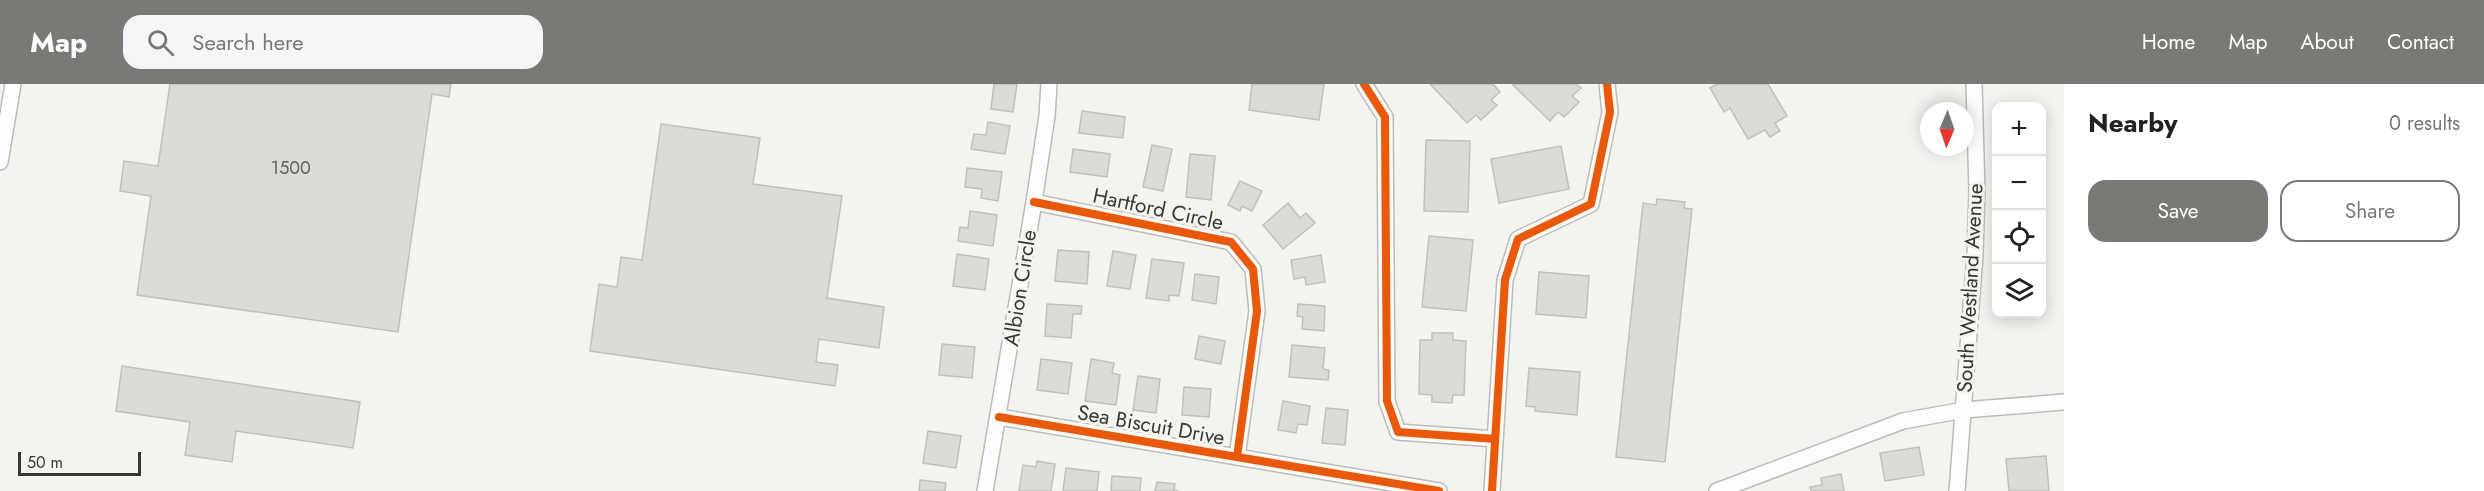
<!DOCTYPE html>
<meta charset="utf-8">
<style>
:root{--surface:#fff;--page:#f6f6f6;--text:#222;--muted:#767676;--line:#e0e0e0;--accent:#797975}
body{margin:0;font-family:Jost,sans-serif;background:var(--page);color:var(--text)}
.controls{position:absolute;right:18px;top:18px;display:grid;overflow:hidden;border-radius:12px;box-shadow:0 3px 15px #0003}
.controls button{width:54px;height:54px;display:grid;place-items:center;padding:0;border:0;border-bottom:2px solid var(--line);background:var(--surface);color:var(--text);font:30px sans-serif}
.compass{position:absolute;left:1920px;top:18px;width:54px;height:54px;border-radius:50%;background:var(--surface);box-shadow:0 3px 15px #0003;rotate:182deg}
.scale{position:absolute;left:18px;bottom:15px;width:123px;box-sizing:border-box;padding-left:6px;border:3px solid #373734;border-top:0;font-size:16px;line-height:21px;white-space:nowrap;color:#373734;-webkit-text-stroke:4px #f5f4ed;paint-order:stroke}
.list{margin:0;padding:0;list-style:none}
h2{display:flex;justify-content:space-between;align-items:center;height:78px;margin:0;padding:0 24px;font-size:26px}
h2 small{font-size:20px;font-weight:400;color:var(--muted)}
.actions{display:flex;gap:12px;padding:18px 24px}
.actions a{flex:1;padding:14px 0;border:2px solid var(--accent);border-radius:18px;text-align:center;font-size:21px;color:var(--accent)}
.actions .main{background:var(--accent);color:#fff}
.icon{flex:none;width:33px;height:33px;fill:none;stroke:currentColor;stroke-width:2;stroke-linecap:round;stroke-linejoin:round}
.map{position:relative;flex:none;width:2064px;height:407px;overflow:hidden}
header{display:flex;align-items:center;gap:36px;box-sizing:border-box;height:84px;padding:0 30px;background:var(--accent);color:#fff}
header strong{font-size:28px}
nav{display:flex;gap:33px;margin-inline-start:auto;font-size:21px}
.search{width:420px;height:54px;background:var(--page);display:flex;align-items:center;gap:15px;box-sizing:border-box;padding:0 21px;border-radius:18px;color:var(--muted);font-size:22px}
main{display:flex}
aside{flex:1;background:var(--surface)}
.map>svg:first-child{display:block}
.building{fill:#dadad7;stroke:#bfbfbc;stroke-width:1.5}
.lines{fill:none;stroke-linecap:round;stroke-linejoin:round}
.minor-casing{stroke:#bbbbb8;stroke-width:18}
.minor{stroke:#fdfdfd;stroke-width:15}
.cycleway-casing{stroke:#f5f4ed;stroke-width:11}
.cycleway{stroke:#e8590c;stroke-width:8}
.labels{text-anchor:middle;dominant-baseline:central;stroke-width:6;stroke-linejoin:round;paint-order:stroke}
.number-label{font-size:18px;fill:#62625f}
.street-label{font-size:21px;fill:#373734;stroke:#f5f4ed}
</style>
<header>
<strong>Map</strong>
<div class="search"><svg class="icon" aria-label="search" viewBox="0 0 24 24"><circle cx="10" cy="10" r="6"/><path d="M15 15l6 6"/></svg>Search here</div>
<nav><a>Home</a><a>Map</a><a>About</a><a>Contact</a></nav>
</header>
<main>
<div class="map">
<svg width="2064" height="407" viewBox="0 0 2064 407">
<rect width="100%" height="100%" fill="#f3f3ef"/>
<!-- building -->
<g class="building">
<path d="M 170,0 L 451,0 L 449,13 L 432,10 L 398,248 L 137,211 L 151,112 L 120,107 L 124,77 L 158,82 Z"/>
<path d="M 994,0 L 1017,0 L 1013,28 L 991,25 Z"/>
<path d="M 1252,0 L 1324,0 L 1319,36 L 1249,26 Z"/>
<path d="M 1430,0 L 1493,0 L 1500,8 L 1491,16 L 1497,21 L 1481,36 L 1476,31 L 1467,39 Z"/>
<path d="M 1512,0 L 1576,0 L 1581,4 L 1572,12 L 1579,18 L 1564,33 L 1558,28 L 1550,37 Z"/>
<path d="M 1717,0 L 1768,0 L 1787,32 L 1775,39 L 1780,47 L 1770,53 L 1765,46 L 1748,55 L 1730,24 L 1724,28 L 1710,4 Z"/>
<path d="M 1082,27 L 1125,33 L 1123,54 L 1079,49 Z"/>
<path d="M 988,38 L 1010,42 L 1005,70 L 971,65 L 974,50 L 986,51 Z"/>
<path d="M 661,40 L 760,54 L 753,100 L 842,112 L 827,214 L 884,223 L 879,264 L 819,255 L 816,278 L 838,281 L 835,302 L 590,267 L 599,200 L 617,203 L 621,173 L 642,176 Z"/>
<path d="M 1426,56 L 1470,57 L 1468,128 L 1424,127 Z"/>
<path d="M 1152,61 L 1172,65 L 1163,107 L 1143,103 Z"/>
<path d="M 1561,62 L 1569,105 L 1499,119 L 1491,75 Z"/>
<path d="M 1073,65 L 1110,70 L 1107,93 L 1070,88 Z"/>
<path d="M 1190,70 L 1215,72 L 1211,116 L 1186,113 Z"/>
<path d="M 967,84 L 1002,88 L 998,117 L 981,114 L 982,105 L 965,103 Z"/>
<path d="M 1240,97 L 1262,107 L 1252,127 L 1242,122 L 1240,127 L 1228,121 Z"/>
<path d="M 1657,115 L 1685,118 L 1684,124 L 1692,125 L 1665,378 L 1616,373 L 1643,119 L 1656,121 Z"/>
<path d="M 1288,119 L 1300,134 L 1306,129 L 1315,139 L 1283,165 L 1263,141 Z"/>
<path d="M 970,127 L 997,131 L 993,162 L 958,157 L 960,143 L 968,144 Z"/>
<path d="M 1429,152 L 1473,156 L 1466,227 L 1422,223 Z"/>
<path d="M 1058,166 L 1089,168 L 1087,200 L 1055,197 Z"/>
<path d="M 1113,167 L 1136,171 L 1130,205 L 1107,202 Z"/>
<path d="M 957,170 L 989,175 L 985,206 L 953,202 Z"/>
<path d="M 1321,171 L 1325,198 L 1306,201 L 1305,193 L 1294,195 L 1291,176 Z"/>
<path d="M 1152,175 L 1184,179 L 1179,212 L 1169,211 L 1169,217 L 1146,214 Z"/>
<path d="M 1539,188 L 1589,192 L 1586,234 L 1536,230 Z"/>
<path d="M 1195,190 L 1219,193 L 1216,220 L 1192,216 Z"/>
<path d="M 1047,220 L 1082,222 L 1081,230 L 1073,230 L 1071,254 L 1045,252 Z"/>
<path d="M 1298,220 L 1325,222 L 1324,247 L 1302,245 L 1303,233 L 1297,232 Z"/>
<path d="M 1432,249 L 1453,249 L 1453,256 L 1466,257 L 1464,311 L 1453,311 L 1452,319 L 1432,318 L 1432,311 L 1419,310 L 1420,256 L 1432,256 Z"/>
<path d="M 1199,252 L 1225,257 L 1221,280 L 1195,275 Z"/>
<path d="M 942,260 L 975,263 L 972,294 L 939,291 Z"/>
<path d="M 1292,261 L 1325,264 L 1323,285 L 1329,286 L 1328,296 L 1289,293 Z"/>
<path d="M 1041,275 L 1072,279 L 1068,310 L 1037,306 Z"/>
<path d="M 1091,275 L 1114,279 L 1112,289 L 1120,291 L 1116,321 L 1085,317 Z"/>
<path d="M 122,282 L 360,318 L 353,364 L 236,347 L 232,378 L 185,371 L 190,338 L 116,327 Z"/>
<path d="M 1529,284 L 1580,288 L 1577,331 L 1535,327 L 1535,323 L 1526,322 Z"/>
<path d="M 1138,292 L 1160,295 L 1156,329 L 1133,326 Z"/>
<path d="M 1184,303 L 1211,305 L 1209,333 L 1182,331 Z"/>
<path d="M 1283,317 L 1310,322 L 1307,341 L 1298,340 L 1296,349 L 1278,346 Z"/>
<path d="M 1326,324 L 1348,326 L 1345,361 L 1322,359 Z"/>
<path d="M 928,347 L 961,352 L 956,384 L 923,379 Z"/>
<path d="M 1919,363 L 1924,391 L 1885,397 L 1880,369 Z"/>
<path d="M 2046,372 L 2049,407 L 2009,407 L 2006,375 Z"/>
<path d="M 1037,377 L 1055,380 L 1051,407 L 1019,407 L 1023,381 L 1036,383 Z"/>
<path d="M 1066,384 L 1099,388 L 1097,407 L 1063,407 Z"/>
<path d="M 1841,390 L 1844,407 L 1811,407 L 1810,403 L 1822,401 L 1821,394 Z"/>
<path d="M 1112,392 L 1141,394 L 1140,407 L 1111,407 Z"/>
<path d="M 920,396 L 946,399 L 945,407 L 919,407 Z"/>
<path d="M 1157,398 L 1175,400 L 1174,406 L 1178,407 L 1155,407 Z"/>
</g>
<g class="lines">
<defs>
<g id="minor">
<path d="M 1364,0 L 1385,33 L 1387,317 L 1398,348 L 1495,355"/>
<path d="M 0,78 L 13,0"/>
<path d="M 1034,118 L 1231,158 L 1253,185 L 1257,227 L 1237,373"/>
<path d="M 999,333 L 1439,407"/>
<path d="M 985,407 L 1034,118 L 1047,32 L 1049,0"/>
<path d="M 1492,407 L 1505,196 L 1518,155 L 1591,120 L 1610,28 L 1607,0"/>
<path d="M 1717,407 L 1903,337 L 1964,326 L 2064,318"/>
<path d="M 1957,407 L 1975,171 L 1977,107 L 1974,0"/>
</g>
</defs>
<!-- minor casing -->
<use href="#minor" class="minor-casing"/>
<!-- minor -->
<use href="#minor" class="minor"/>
<defs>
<g id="cycleway">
<path d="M 1364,0 L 1385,33 L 1387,317 L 1398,348 L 1495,355"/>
<path d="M 1034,118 L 1231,158 L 1253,185 L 1257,227 L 1237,373"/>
<path d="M 999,333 L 1439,407"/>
<path d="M 1492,407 L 1505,196 L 1518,155 L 1591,120 L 1610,28 L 1607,0"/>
</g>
</defs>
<!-- cycleway casing -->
<use href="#cycleway" class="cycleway-casing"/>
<!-- cycleway -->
<use href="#cycleway" class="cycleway"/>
</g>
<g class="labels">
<!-- number labels -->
<g class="number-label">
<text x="291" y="84">1500</text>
</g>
<!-- street labels -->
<g class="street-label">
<text transform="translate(1158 125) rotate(12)">Hartford Circle</text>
<text transform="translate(1020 204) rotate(-81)">Albion Circle</text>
<text transform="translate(1970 204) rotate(-87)">South Westland Avenue</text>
<text transform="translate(1151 341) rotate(10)">Sea Biscuit Drive</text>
</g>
</g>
</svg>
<div class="controls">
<button>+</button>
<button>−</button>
<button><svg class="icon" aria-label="locate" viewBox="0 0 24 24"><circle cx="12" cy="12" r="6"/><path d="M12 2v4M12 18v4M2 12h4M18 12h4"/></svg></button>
<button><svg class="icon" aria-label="layers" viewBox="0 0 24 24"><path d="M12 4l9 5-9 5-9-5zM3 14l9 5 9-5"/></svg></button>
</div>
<svg class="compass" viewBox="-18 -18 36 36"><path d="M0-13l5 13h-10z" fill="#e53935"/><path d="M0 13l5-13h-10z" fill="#767676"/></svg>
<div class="scale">50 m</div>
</div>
<aside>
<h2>Nearby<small>0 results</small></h2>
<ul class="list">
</ul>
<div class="actions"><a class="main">Save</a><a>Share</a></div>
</aside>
</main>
